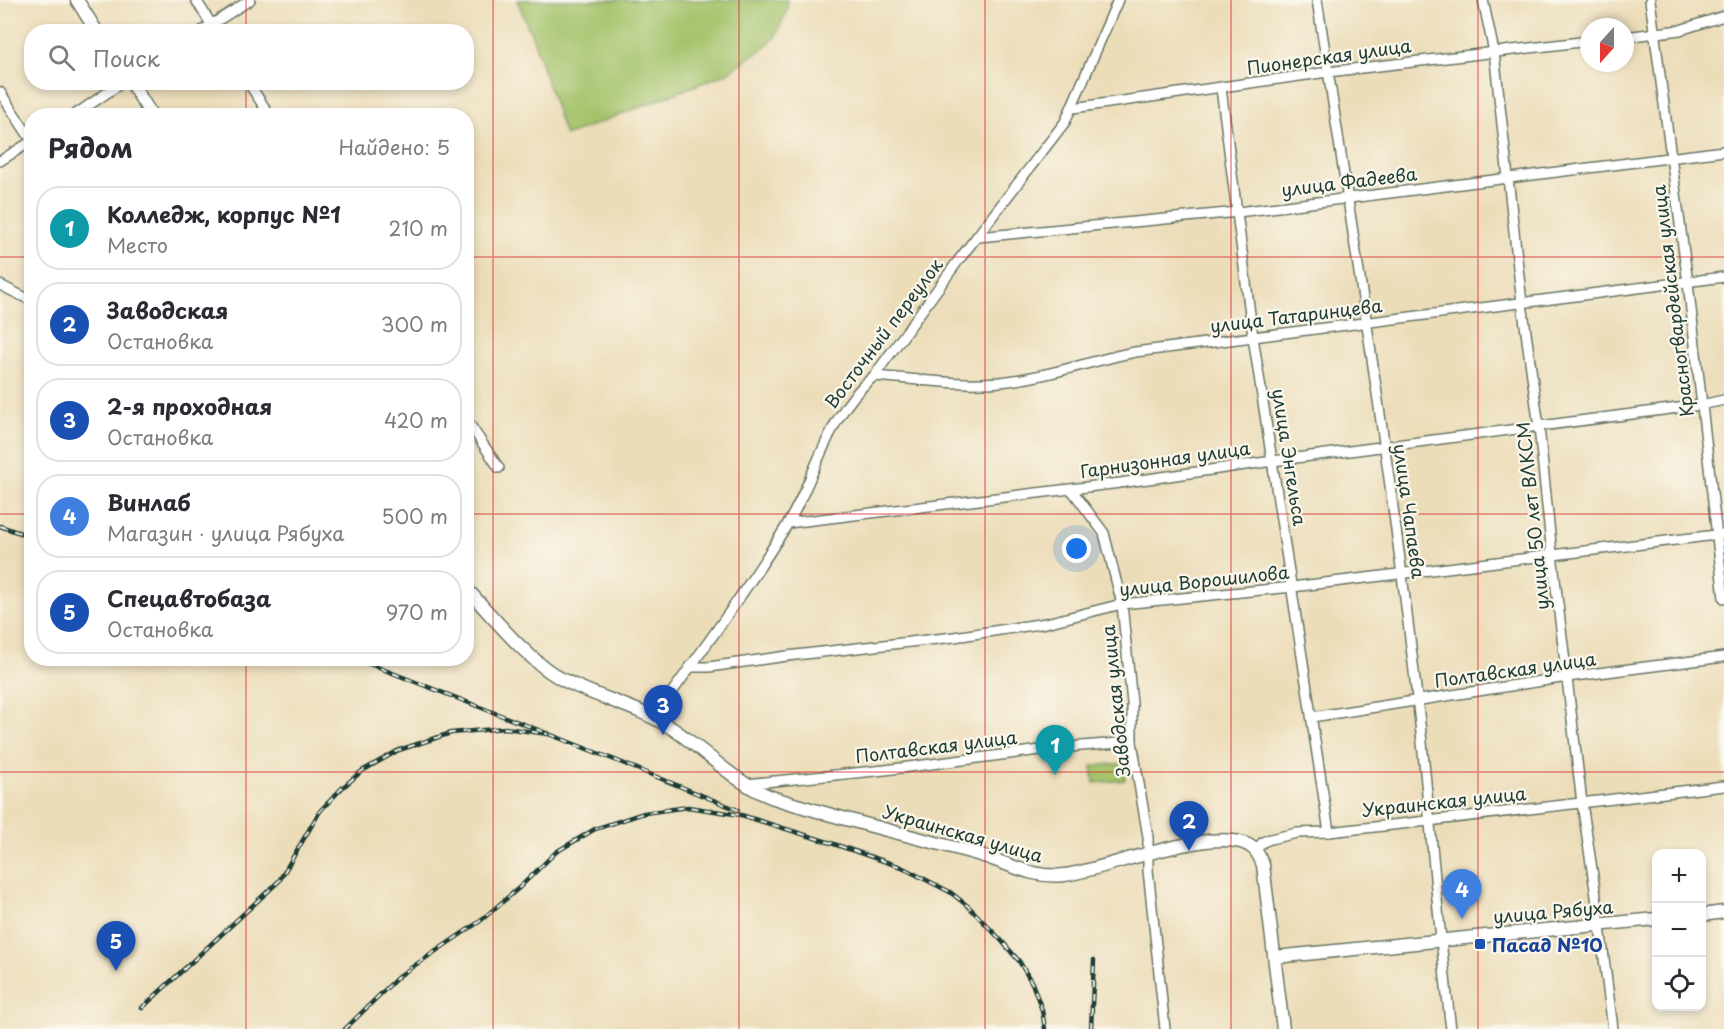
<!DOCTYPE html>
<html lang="ru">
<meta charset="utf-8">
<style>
:root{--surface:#fff;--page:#f7f7f7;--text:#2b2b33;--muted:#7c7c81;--line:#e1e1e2;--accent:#1f6fb2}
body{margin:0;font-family:"Playpen Sans",sans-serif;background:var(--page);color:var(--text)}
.controls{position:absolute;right:18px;bottom:18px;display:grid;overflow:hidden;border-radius:12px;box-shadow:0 3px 9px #0003}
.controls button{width:54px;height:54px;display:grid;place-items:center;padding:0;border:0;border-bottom:2px solid var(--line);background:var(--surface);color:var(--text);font:30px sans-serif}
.compass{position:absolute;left:1580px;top:18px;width:54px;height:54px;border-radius:50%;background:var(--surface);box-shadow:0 3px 9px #0003;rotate:201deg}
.you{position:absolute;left:1077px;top:549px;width:21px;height:21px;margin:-15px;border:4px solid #fff;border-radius:50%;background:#1a73e8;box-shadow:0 0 0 9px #1a73e833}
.badge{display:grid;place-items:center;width:39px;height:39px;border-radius:50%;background:var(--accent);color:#fff;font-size:20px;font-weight:700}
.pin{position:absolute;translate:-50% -50px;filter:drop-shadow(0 2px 3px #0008)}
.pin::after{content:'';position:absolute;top:32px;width:21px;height:18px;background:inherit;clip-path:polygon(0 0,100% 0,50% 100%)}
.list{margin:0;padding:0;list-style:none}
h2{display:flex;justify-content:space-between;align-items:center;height:78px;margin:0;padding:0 24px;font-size:26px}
h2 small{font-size:20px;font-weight:400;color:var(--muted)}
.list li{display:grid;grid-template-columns:39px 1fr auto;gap:18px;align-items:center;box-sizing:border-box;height:84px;margin:0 12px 12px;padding:0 12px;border:2px solid var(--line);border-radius:24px}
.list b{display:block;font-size:22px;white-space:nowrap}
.list p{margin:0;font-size:20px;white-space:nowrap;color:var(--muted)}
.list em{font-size:20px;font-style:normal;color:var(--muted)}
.icon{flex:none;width:33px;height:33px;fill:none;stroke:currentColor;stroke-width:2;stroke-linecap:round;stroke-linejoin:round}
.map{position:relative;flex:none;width:1724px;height:1029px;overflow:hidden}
.search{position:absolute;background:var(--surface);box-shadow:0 3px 9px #0003;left:24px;top:24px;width:450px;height:66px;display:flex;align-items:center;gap:15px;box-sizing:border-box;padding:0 21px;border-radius:24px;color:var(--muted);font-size:22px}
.panel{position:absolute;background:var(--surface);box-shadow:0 3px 9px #0003;left:24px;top:108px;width:450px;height:558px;border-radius:24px}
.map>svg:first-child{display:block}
.green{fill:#a4c36b;stroke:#628050;stroke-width:1.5}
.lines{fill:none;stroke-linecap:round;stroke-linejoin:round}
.minor-casing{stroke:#677563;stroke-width:12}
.major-casing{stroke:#677563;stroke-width:15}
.minor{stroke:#fff;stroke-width:9}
.major{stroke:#fff;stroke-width:12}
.rail-casing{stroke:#1f3d34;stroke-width:4.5}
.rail{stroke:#fbf7ec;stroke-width:2;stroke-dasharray:7;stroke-linecap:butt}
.grid{fill:none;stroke:#d62828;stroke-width:1.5;stroke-opacity:0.55}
.transit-dot{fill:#1a4fb4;stroke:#fbf7ec;stroke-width:2}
.labels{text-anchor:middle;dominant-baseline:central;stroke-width:4.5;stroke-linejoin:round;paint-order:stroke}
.street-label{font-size:18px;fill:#1f3d34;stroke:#fbf7ec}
.transit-label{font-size:18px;font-weight:bold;fill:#164399;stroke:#fbf7ec;text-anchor:start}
</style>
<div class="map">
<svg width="1724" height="1029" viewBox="0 0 1724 1029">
<rect width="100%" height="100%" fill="#fbf7ec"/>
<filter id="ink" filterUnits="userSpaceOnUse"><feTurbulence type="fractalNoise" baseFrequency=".0167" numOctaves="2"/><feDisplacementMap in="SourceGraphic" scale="12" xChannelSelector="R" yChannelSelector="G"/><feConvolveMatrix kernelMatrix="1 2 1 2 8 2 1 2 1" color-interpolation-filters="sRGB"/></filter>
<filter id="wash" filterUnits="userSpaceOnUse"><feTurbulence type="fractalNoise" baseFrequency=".008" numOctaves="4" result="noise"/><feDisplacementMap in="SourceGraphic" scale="24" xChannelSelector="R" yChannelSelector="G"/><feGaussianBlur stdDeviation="1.35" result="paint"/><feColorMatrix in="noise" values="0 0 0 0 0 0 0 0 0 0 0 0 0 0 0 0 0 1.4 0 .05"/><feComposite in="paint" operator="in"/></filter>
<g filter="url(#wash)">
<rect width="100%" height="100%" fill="#ecddb9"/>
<!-- green -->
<g class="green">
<path d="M 517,0 L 787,0 L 787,10 L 775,37 L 762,49 L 727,73 L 565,136 L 533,38 Z"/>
<path d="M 1124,763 L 1125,780 L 1094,783 L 1092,766 Z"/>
</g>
</g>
<g filter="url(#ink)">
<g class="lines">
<defs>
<g id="minor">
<path d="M 196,0 L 216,32"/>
<path d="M 1317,0 C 1353,232 1390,464 1417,697 C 1430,808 1437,919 1451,1029"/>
<path d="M 1483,0 L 1494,52 L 1522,303 L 1539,427 L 1552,554 L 1582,803 L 1597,903 L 1613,1029"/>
<path d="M 1650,0 L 1688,283 L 1724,598"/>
<path d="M 200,32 L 250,0"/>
<path d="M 1625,37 L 1680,30 L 1724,16"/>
<path d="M 248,82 L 270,116"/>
<path d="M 1221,88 L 1253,337 L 1329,832"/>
<path d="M 0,92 L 32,141"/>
<path d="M 1073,108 L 1328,72 L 1589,41"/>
<path d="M 73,116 L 123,82"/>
<path d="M 0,161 L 32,141"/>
<path d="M 978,237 L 1238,212 L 1724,151"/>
<path d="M 0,285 L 32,301"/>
<path d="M 874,376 C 918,379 964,387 1008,381 C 1052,376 1093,360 1135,352 L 1724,277"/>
<path d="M 466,419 L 499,468"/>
<path d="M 1071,489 L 1104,533 L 1122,604 L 1132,703 L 1132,742 L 1148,837 L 1148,870 L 1165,1029"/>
<path d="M 788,523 L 1120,483 L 1273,461 L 1701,405 L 1724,400"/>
<path d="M 690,667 L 709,667 L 787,656 L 954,637 L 1046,623 L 1122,604 L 1292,587 L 1724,534"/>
<path d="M 654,717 C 700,654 746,591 787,525 C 817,475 827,414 874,376 L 958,261 L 1065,122 L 1118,0"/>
<path d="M 1312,717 L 1567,677 L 1724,657"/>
<path d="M 745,784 L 885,770 L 1056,748 L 1132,742"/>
<path d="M 1255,851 L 1263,842 L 1270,839 L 1297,833 L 1329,832 L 1428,821 L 1724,786"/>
</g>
<g id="major">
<path d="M 77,0 L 97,32"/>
<path d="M 131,82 L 152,116"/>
<path d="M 466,588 C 492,616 526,658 558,677 C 593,697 635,705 670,727 C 704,749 733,782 771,797 C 839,819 909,835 977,854 C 1006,862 1033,879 1064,875 C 1104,871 1223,820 1254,849 C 1258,853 1261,860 1263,865 L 1283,1029"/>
<path d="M 1702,915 L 1724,912"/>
<path d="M 1275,957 L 1656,919"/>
</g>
</defs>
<!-- minor casing -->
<use href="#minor" class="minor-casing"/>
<!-- major casing -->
<use href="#major" class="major-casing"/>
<!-- minor -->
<use href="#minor" class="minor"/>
<!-- major -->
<use href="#major" class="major"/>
<defs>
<g id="rail">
<path d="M 0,526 L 32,537"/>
<path d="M 354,658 L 605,756 L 738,810"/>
<path d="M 142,1008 L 279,881 L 320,811 L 342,788 L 362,771 L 399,750 L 451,733 L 505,728 L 548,734"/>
<path d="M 345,1029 L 399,976 L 479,922 L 520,887 L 556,852 L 595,829 L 644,813 L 688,807 L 741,815 L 828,842 L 901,867 L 950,892 L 969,907 L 1000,939 L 1019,961 L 1032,983 L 1042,1010 L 1045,1029"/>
<path d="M 1091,1029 L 1094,960"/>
</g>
</defs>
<!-- rail casing -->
<use href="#rail" class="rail-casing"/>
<!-- rail -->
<use href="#rail" class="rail"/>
</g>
</g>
<!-- grid -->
<path class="grid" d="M 246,0 L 246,32M 493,0 L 493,1029M 739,0 L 739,1029M 985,0 L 985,1029M 1231,0 L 1231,1029M 1478,0 L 1478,1029M 246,82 L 246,116M 0,257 L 32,257M 466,257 L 1724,257M 0,514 L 32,514M 466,514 L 1724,514M 246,658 L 246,1029M 0,772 L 1724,772"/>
<!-- markers -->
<rect class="transit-dot" x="1474" y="938" width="12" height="12" rx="3"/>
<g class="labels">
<!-- street labels -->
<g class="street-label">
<text transform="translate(1329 56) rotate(-8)">Пионерская улица</text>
<text transform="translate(1349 181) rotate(-7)">улица Фадеева</text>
<text transform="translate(1672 301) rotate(-97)">Красногвардейская улица</text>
<text transform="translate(1296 315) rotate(-7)">улица Татаринцева</text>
<text transform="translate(883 333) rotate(-53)">Восточный переулок</text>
<text transform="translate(1290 457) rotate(81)">улица Энгельса</text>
<text transform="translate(1165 459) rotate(-8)">Гарнизонная улица</text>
<text transform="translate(1410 511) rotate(82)">улица Чапаева</text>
<text transform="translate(1532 516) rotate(-96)">улица 50 лет ВЛКСМ</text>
<text transform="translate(1204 580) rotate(-6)">улица Ворошилова</text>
<text transform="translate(1515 669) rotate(-8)">Полтавская улица</text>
<text transform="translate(1115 701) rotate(-96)">Заводская улица</text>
<text transform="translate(936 746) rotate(-7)">Полтавская улица</text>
<text transform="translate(1444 801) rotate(-6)">Украинская улица</text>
<text transform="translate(963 833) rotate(16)">Украинская улица</text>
<text transform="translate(1553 911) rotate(-5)">улица Рябуха</text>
</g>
<!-- transit labels -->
<g class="transit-label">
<text x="1492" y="944">Пасад №10</text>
</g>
</g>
</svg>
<div class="controls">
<button>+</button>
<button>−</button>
<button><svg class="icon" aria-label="locate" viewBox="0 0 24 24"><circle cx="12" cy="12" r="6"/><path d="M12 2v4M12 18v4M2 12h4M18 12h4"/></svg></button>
</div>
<svg class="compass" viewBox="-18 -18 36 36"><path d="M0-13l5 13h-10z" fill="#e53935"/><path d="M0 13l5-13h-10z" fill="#7c7c81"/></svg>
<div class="you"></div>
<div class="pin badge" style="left:1055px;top:775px;background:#0f9aa8">1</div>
<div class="pin badge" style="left:1189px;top:851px;background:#1a4fb4">2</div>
<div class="pin badge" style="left:663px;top:735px;background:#1a4fb4">3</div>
<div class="pin badge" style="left:1462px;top:919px;background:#3f7fe0">4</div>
<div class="pin badge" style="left:116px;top:971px;background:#1a4fb4">5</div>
<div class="search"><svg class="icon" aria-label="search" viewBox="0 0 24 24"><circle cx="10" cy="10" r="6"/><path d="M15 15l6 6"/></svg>Поиск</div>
<section class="panel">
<h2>Рядом<small>Найдено: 5</small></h2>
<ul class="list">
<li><span class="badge" style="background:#0f9aa8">1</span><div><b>Колледж, корпус №1</b><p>Место</p></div><em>210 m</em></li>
<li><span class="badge" style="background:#1a4fb4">2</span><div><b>Заводская</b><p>Остановка</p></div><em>300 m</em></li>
<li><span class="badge" style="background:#1a4fb4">3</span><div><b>2-я проходная</b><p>Остановка</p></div><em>420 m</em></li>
<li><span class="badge" style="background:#3f7fe0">4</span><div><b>Винлаб</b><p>Магазин · улица Рябуха</p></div><em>500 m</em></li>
<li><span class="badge" style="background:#1a4fb4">5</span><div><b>Спецавтобаза</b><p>Остановка</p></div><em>970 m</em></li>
</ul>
</section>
</div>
